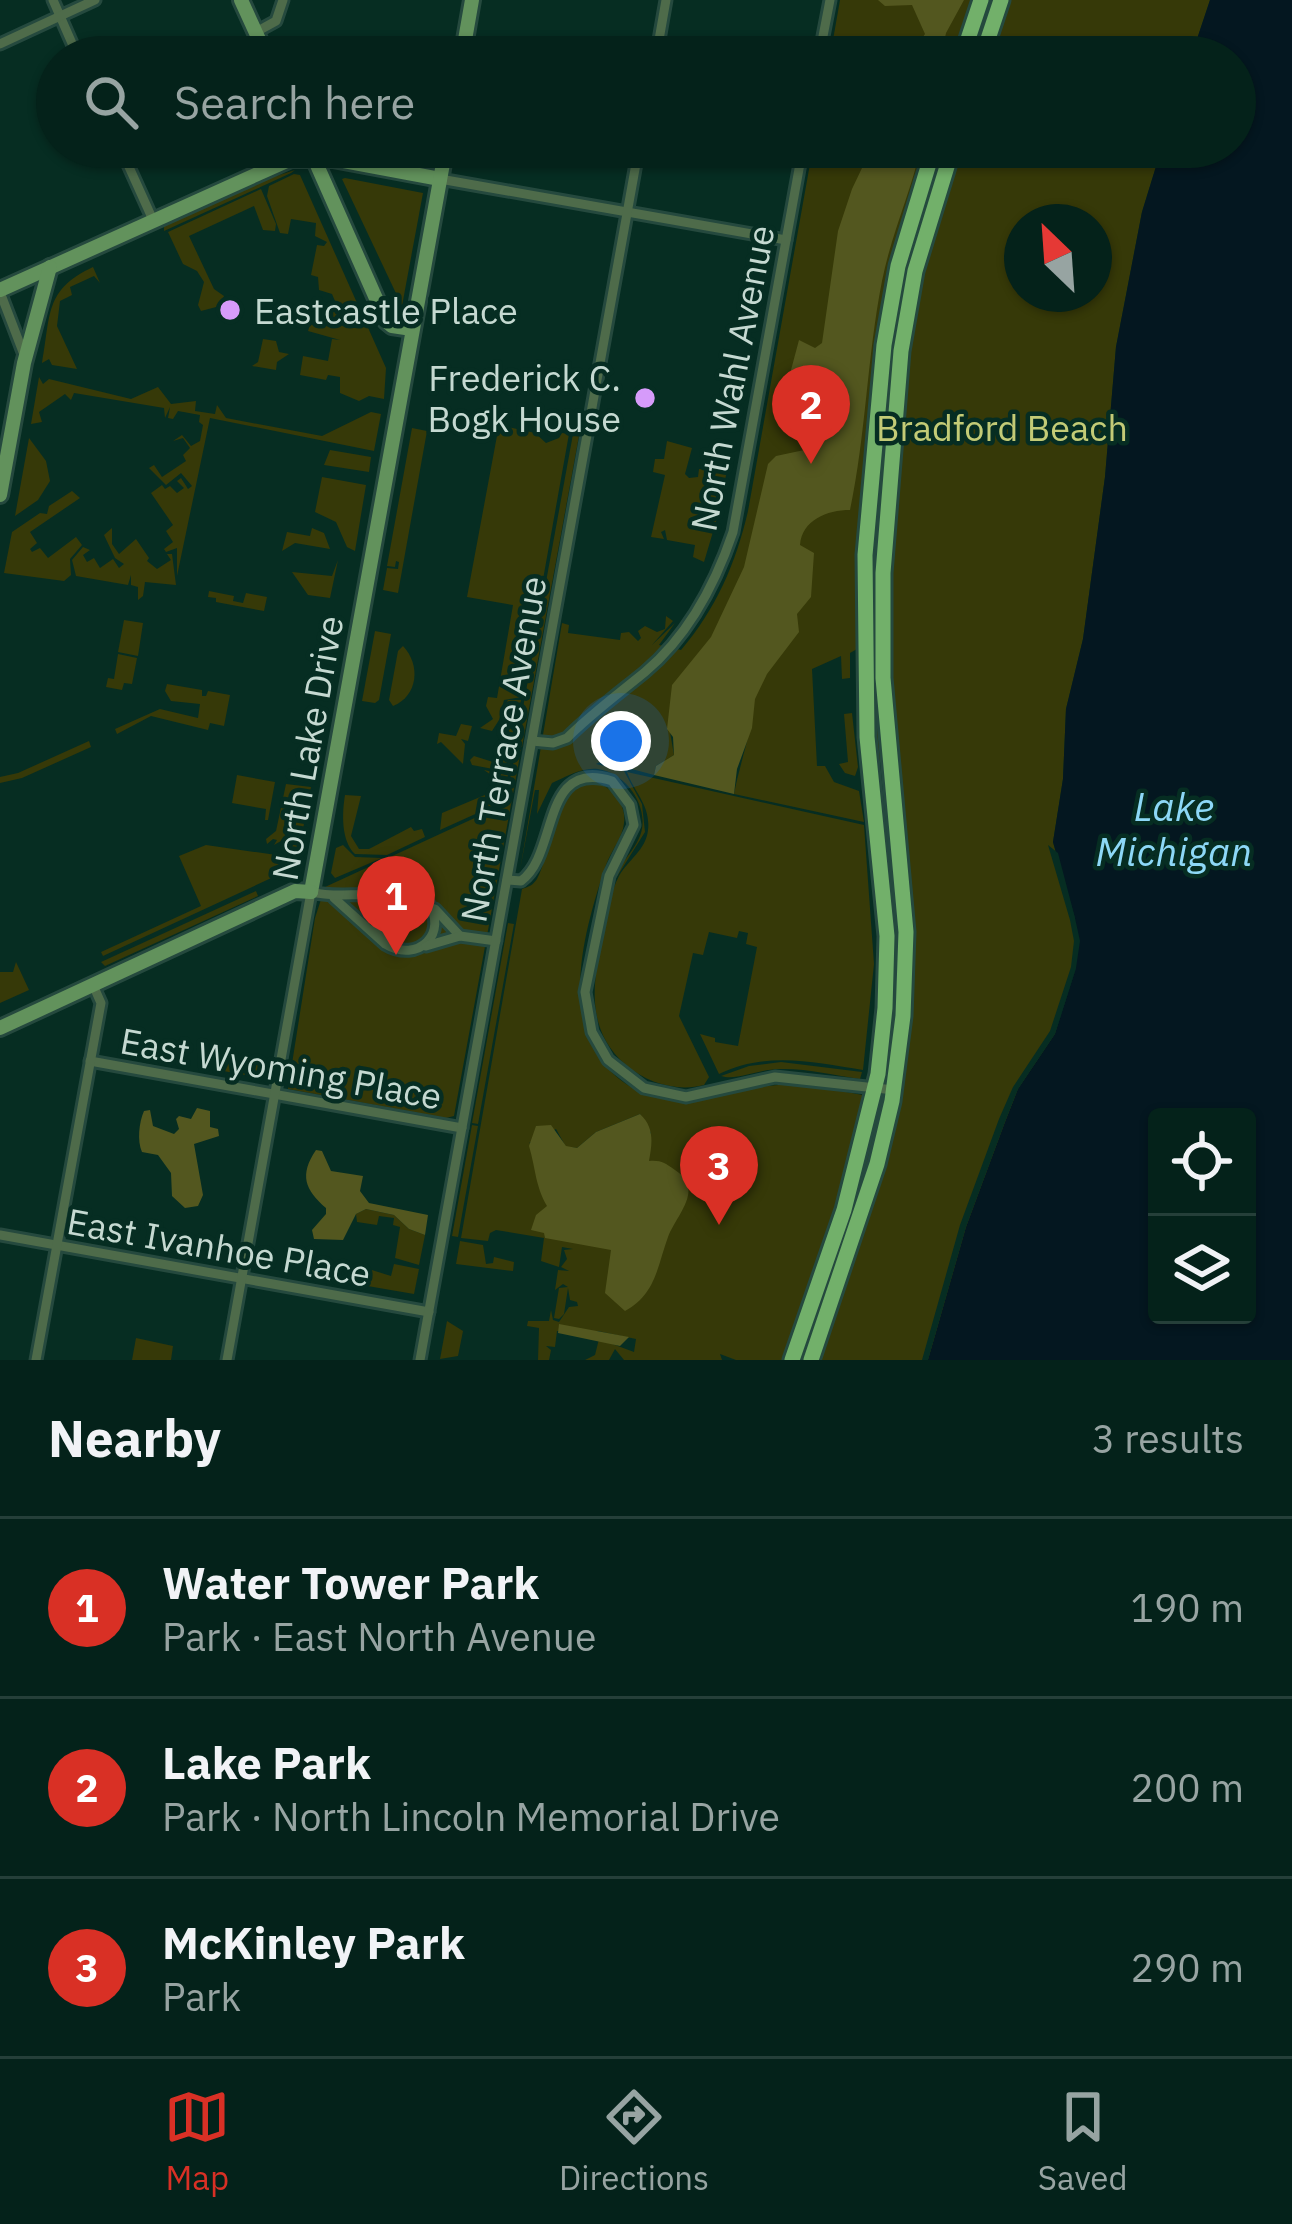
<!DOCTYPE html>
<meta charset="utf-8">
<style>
:root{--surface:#04221a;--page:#0d2a23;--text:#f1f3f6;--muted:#97a4a2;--line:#253f39;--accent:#d93025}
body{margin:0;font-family:"IBM Plex Sans",sans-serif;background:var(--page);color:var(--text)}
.controls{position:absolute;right:36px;bottom:36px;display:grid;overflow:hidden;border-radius:12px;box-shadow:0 3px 9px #0004}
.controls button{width:108px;height:108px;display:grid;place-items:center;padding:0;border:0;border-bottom:3px solid var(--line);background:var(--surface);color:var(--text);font:60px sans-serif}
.compass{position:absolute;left:1004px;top:204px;width:108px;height:108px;border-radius:50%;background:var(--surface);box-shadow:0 3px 9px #0004;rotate:335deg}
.you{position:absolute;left:621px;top:741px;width:42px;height:42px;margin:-30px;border:9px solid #fff;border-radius:50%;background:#1a73e8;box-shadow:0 0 0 18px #1a73e833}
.badge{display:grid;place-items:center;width:78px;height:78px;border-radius:50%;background:var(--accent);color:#fff;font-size:39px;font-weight:700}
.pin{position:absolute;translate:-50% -99px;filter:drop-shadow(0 3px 6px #0008)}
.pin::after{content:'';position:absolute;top:63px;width:42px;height:36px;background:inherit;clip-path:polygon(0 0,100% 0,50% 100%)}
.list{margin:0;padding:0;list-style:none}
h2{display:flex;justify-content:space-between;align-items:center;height:156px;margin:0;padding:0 48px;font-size:51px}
h2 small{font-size:39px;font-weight:400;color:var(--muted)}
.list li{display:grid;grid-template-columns:78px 1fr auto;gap:36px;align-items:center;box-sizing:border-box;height:180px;padding:0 48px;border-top:3px solid var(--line)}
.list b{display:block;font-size:45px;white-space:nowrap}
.list p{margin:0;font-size:39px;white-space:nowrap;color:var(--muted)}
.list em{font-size:39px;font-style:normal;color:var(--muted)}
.icon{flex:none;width:66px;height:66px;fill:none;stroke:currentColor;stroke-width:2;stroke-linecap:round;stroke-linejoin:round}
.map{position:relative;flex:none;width:1292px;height:1360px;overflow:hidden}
.search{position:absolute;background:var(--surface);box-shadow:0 3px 9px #0004;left:36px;right:36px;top:36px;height:132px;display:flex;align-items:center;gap:30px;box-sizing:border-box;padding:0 42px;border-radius:66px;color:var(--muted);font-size:45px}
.sheet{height:696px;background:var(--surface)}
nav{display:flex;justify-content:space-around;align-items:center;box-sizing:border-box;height:168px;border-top:3px solid var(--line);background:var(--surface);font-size:33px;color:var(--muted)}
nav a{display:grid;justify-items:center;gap:6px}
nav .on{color:var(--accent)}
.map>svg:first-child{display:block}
.green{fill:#363908;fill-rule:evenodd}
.forest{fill:#53571f}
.water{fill:#041720;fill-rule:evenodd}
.pier{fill:#062d22}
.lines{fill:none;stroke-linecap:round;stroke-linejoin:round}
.street-casing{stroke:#25493e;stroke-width:15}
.secondary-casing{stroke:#25493e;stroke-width:20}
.primary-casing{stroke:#25493e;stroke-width:21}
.street{stroke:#4e6b4a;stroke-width:9}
.secondary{stroke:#62925c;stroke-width:14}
.primary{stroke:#72b06a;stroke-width:15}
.poi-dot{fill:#d69bfa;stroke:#062d22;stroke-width:4.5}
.labels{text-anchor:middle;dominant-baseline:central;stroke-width:9;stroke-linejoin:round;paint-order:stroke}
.poi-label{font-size:36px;fill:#c5d9d1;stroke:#062d22;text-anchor:start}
.street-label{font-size:36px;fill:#c5d9d1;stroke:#062d22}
.park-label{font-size:36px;fill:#c3cb76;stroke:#062d22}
.water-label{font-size:39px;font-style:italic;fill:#8dd8f7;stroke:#062d22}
</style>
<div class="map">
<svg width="1292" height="1360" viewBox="0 0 1292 1360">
<rect width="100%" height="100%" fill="#062d22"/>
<!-- green -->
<g class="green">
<path d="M 840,0 L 973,0 L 954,57 L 830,57 Z"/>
<path d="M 1001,0 L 1210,0 L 1191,57 L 982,57 Z"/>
<path d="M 813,147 L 925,147 C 912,194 895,241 886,290 C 865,402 858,535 857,649 L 850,653 L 850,678 L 842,679 L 841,656 L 812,669 L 817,766 L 825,766 L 834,782 L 859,791 L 864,822 L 734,794 C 740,762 752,733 754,699 L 670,732 L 674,755 L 656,766 L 654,775 L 602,761 L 596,764 L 624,771 L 642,804 L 645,832 L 613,883 C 618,863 635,852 641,833 C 649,806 626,773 598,769 C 582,767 566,777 552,783 L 537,814 L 539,790 L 535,790 L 520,870 L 562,623 L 569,625 L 568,633 L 620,640 L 621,633 L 629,632 L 638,641 L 641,638 L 638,631 L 645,626 L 657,632 L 665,629 L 666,616 L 673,621 L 652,645 L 675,623 L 659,645 L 681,650 C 716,609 736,563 748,511 Z"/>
<path d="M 939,147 L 946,147 L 902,301 L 878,554 L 872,553 L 891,340 L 911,239 Z"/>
<path d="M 953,147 L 1162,147 L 1142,212 L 1116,347 L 1105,477 L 1083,639 L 1066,709 L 1063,779 L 1053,842 L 1080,941 L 1055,1034 L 1018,1089 L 928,1360 L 736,1360 L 720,1354 L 722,1360 L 624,1360 L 615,1349 L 609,1360 L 585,1360 L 595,1355 L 599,1339 L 634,1352 L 636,1339 L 598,1331 L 557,1331 L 555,1347 L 546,1346 L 551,1350 L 549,1360 L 538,1360 L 539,1328 L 527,1326 L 528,1321 L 549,1321 L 551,1310 L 553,1320 L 559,1322 L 569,1307 L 578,1306 L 577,1302 L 570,1300 L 568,1288 L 564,1314 L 559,1319 L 554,1318 L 559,1288 L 568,1287 L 563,1284 L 555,1290 L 558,1270 L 569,1271 L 561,1267 L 567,1259 L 564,1250 L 573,1249 L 562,1247 L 559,1267 L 541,1261 L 544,1238 L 496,1230 L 490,1233 L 488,1241 L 461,1238 L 522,889 C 530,886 532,886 537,879 C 550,858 563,750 611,791 C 620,798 626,812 624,823 C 623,837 611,851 606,865 C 582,936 552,1042 633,1088 C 686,1117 730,1085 784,1085 C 820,1085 857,1095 892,1100 L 906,932 L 883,678 L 901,351 ZM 1022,222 L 1094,222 L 1094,294 L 1022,294 ZM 640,1114 L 651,1133 L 648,1159 L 529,1143 L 556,1129 L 566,1147 L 577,1148 L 596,1132 Z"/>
<path d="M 295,170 L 291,173 L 164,231 L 164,226 L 267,179 Z"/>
<path d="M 294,174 L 300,175 L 386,368 L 384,399 L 369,396 L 359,401 L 340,393 L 340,377 L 328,375 L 326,380 L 300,375 L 303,356 L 328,361 L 332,339 L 340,340 L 308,331 L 316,306 L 330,306 L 335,301 L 332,294 L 319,290 L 318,277 L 311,275 L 317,245 L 324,246 L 327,242 L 315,236 L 316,223 L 291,219 L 288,234 L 280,233 L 267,196 L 269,186 Z"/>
<path d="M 345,178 L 423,193 L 402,306 L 342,179 Z"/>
<path d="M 261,189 L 276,224 L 275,231 L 263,230 L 254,206 L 189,236 L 214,289 L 224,296 L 220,306 L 201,311 L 198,305 L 204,282 L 197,271 L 183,264 L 168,232 Z"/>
<path d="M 93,267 L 100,283 L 94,276 L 70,287 L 72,295 L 60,301 L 57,326 L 77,369 L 52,365 L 49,359 L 42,363 C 51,315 44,290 93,267 Z"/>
<path d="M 263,339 L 276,341 L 279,352 L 289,354 L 277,362 L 276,370 L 252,366 L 258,362 Z"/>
<path d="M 39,377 L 43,384 L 49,379 L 131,399 L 158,387 L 171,404 L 196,401 L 195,411 L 215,414 L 217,405 L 226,418 L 322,436 L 371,412 L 381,414 L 374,451 L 210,418 L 177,576 L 177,548 L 166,552 L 164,549 L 173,542 L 166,531 L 173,525 L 151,493 L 162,485 L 165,489 L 170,486 L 177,493 L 184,488 L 177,481 L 181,478 L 188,489 L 192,486 L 181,473 L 166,485 L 149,468 L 154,465 L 162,477 L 186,461 L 183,455 L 190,448 L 183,438 L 173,441 L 182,435 L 191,446 L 200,441 L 203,425 L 199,422 L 200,415 L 178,411 L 173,419 L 168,418 L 170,407 L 165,418 L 164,408 L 74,393 L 71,400 L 65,394 L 39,412 L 42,422 L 31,424 Z"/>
<path d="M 499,425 L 535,433 L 546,443 L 559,438 L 562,433 L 569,434 L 522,697 L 504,700 L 499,720 L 492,731 L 480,728 L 493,719 L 486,706 L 488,697 L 497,698 L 513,605 L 467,597 Z"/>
<path d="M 412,428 L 427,431 L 398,593 L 383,590 L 387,568 L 398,569 L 399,562 L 396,561 L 395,567 L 387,566 Z"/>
<path d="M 573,434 L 579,436 L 522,747 L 516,746 Z"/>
<path d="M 29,438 L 46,461 L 50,481 L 38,500 L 15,516 Z"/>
<path d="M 667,441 L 692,448 L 685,474 L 689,478 L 698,477 L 699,469 L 709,470 L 716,457 L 729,457 L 721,505 L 704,562 L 693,557 L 695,545 L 667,540 L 665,530 L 661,532 L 664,539 L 651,537 L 665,475 L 653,472 L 655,459 L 664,459 Z"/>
<path d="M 330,450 L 371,457 L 369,472 L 324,465 Z"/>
<path d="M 322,477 L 366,485 L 355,551 L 347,547 L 336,522 L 315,512 Z"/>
<path d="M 72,491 L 80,498 L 30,532 L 37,543 L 30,549 L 32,552 L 40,548 L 48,558 L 76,537 L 82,545 L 70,559 L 71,575 L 64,581 L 4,573 L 12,532 L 40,513 L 47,514 L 49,506 Z"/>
<path d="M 112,528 L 112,544 L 119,554 L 136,539 L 149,558 L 147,561 L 157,569 L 171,560 L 167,554 L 172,554 L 176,585 L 145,582 L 143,596 L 138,600 L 138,587 L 131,585 L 131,575 L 128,585 L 76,576 L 72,560 L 83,547 L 90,550 L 83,555 L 87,562 L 94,558 L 100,568 L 113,559 L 119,568 L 124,564 L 115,558 L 104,535 Z"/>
<path d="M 312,528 L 324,533 L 330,549 L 295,543 L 282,551 L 287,532 L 310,536 Z"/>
<path d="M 872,558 L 878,559 L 882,759 L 877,766 Z"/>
<path d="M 338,560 L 330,598 L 308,595 L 292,572 L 332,576 Z"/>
<path d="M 209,591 L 234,596 L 233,601 L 243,603 L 246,593 L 267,597 L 264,611 L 216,602 L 216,598 L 208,597 Z"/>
<path d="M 124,620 L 143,623 L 138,656 L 118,652 Z"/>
<path d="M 375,631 L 391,634 L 379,700 L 375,703 L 362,701 Z"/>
<path d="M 403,646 C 421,665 418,696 393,706 L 389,700 L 398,651 Z"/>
<path d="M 118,654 L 137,658 L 132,684 L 124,683 L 122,690 L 106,687 L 108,678 L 114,679 Z"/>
<path d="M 167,684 L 202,690 L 202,696 L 206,696 L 208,691 L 230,695 L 224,726 L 210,723 L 208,730 L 151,716 L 117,734 L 115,729 L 160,709 L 198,718 L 200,704 L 171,701 L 165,691 Z"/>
<path d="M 508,700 L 521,700 L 509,772 L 472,765 L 470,760 L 474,756 L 493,762 L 505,754 L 511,736 L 501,710 Z"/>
<path d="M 852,713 L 858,767 L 855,776 L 845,773 L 839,764 L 848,762 L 844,714 Z"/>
<path d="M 461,724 L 472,726 L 468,741 L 461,739 L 465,744 L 463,764 L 441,742 L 437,744 L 439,733 L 456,736 Z"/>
<path d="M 89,741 L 91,747 L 22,778 L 0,783 L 0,777 L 18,773 Z"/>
<path d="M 516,749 L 521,750 L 454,1116 L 446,1118 L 288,1089 L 315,918 L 325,887 L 505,804 Z"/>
<path d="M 484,770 L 508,775 L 504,801 L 440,830 L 442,813 L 492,792 L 494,777 Z"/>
<path d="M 627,772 L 864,825 L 874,964 L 863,1070 C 814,1062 766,1051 719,1074 L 700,1034 L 715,1038 L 715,1042 L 738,1046 L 757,947 L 746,944 L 748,933 L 739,931 L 737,938 L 709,932 L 703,955 L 693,953 L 679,1016 L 709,1077 L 704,1085 C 677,1092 647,1083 626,1065 C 583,1028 593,978 605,929 C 609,912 610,892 619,876 C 628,860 646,850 648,830 C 651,806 634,792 627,772 Z"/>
<path d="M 237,775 L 275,782 L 268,820 L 265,820 L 266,809 L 232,803 Z"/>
<path d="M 286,784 L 311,787 L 299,850 L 291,848 L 294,844 L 290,842 L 282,847 L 285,842 L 281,841 L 274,845 L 277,840 L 273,839 L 267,844 L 266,839 L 276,831 Z"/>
<path d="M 345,795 L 361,796 L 351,836 L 359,849 L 369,849 L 411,827 L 414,831 L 422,829 L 425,837 L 387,855 L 355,854 C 341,841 342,813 345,795 Z"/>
<path d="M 206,845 L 297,858 L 293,868 L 103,956 L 101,952 L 201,906 L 179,856 Z"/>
<path d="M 343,845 L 355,857 L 382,858 L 335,878 L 331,873 L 336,848 Z"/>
<path d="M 256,891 L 258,896 L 105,966 L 101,962 Z"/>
<path d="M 508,923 L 514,924 L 478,1124 L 472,1123 Z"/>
<path d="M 16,962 L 29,990 L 0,1003 L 0,972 L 13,972 Z"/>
<path d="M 217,1052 L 223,1053 L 223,1062 L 241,1067 L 256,1064 L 257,1059 L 266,1059 L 262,1078 L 218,1070 Z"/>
<path d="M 781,1062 L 862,1072 L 860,1079 C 833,1075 806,1068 779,1069 C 760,1069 737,1081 721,1076 L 749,1066 Z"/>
<path d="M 472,1125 L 478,1126 L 458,1237 L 452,1236 Z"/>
<path d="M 366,1209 L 394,1215 L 409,1229 L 425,1235 L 419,1265 L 395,1258 L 400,1227 L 393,1225 L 394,1218 L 379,1216 L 377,1225 L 357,1222 L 356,1214 Z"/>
<path d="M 460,1241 L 483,1245 L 486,1264 L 493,1263 L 494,1257 L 514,1262 L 513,1271 L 456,1264 Z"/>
<path d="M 394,1264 L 419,1269 L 414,1294 L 350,1283 L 359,1266 L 391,1276 Z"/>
<path d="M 447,1321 L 463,1331 L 458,1356 L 440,1359 Z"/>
<path d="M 136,1338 L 173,1346 L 171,1360 L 132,1360 Z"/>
</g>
<!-- forest -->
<g class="forest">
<path d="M 878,0 L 964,0 L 946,33 L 941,57 L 909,57 L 925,34 L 912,5 L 885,6 Z"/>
<path d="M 872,147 L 921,147 C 911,192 891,235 882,281 C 867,357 866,435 850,510 C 827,510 802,520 800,545 L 814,553 L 811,597 L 797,614 L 799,632 L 767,674 L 755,699 L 752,728 L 737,769 L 734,794 L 654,775 L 656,766 L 674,755 L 673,737 L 667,729 L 672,685 L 711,637 L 744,567 L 768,464 L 776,456 L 809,449 L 800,422 L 805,392 L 787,385 L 799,340 L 815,348 L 822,343 L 838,231 L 852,189 Z"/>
<path d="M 197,1108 L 210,1111 L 210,1127 L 218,1129 L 219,1136 L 194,1144 L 203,1195 L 198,1206 L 185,1208 L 172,1196 L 171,1173 L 158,1155 L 142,1152 C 137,1141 139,1122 144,1111 L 150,1110 L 153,1126 L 174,1134 L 179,1129 L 176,1119 L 179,1116 L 191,1119 Z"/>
<path d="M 640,1114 C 655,1128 652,1144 649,1161 C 661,1160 665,1163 675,1170 C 705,1189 677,1214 668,1237 C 657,1267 656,1294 625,1311 L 605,1293 L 611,1250 L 545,1238 L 544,1233 L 531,1230 L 536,1215 L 547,1206 C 535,1185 536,1170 529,1146 L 536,1126 L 551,1125 L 566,1146 L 577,1148 L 596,1132 Z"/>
<path d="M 316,1150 L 322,1151 L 331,1171 L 363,1176 L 360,1191 L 369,1203 L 428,1215 L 425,1235 L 409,1229 L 394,1215 L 366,1209 L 356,1214 L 343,1240 L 314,1239 L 312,1230 L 326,1214 L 326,1208 C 305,1190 299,1175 316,1150 Z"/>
<path d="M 559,1324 L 629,1337 L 620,1346 L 558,1333 Z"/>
</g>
<!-- water -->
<path class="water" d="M 1210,0 L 1292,0 L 1292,1360 L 928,1360 L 966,1227 L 1005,1122 L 1018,1089 L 1055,1034 L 1076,968 L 1075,918 L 1053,842 L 1063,779 L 1066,709 L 1083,639 L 1105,477 L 1116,347 L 1142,212 L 1162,147 L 1235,147 L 1235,57 L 1191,57 ZM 1157,1117 L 1247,1117 L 1247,1315 L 1157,1315 Z"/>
<!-- pier -->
<path class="pier" d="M 1048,845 L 1058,853 L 1075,918 L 1080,941 L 1076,968 L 1055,1034 L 1018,1089 L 1005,1122 L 966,1227 L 928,1360 L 922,1360 L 960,1225 L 999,1119 L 1013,1087 L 1050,1031 L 1071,967 L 1074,941 L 1070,920 Z"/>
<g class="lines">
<defs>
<g id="street">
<path d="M 53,0 L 78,57"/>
<path d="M 256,32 L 276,21 L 283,0"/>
<path d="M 0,44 L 95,0"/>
<path d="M 656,57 L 666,0"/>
<path d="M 819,57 L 830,0"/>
<path d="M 120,147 L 153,220"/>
<path d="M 440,179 L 786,240"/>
<path d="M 0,292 L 23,352"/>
<path d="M 532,741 L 553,743 L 567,738 C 591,714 618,694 645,672 C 689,635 715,585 733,532 L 803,147"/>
<path d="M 507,880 L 521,881 C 559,854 540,758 612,781 L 630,805 L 634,825 L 609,876 L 585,992 L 592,1032 L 608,1060 L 644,1088 L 686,1097 L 775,1077 L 894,1090"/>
<path d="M 334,898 L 385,944 C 418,964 450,933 427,901 L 409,893 L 385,901 L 376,926 L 385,944"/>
<path d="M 435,909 L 460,936"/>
<path d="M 426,946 L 460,936 L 496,941"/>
<path d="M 90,1061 L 462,1128"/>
<path d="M 0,1235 L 429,1312"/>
<path d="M 36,1360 L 101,1003 L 93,985"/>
<path d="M 227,1360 L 311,892 C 338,899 363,891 390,897"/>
<path d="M 420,1360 L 639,147"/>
</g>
<g id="secondary">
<path d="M 241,0 L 267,57"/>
<path d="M 462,57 L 472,0"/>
<path d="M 309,147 L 386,321 L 392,326 L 412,329"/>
<path d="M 0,290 L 291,159 L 333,159 L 440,179"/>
<path d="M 0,495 L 24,363 L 50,267"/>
<path d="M 311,892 L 446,147"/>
<path d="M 0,1028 L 295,891 L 311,892"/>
</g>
<g id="primary">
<path d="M 962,57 L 981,0"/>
<path d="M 982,57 L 1001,0"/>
<path d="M 792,1360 L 844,1210 L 878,1074 L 885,1008 L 887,936 L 867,737 L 865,555 L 884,345 L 898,266 L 934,147"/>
<path d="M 811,1360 L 877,1164 L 892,1101 L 903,1016 L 906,932 L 883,678 L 883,573 L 901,351 L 915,271 L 953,147"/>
</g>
</defs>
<!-- street casing -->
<use href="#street" class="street-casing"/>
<!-- secondary casing -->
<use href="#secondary" class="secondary-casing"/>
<!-- primary casing -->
<use href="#primary" class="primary-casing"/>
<!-- street -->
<use href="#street" class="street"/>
<!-- secondary -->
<use href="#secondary" class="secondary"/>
<!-- primary -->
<use href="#primary" class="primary"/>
</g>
<!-- markers -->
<g class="poi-dot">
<circle cx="230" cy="310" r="12"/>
<circle cx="645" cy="398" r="12"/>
</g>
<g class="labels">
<!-- poi labels -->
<g class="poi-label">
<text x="254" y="310">Eastcastle Place</text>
<text x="621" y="377" text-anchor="end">Frederick C.<tspan x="621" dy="41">Bogk House</tspan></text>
</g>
<!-- street labels -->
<g class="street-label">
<text transform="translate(732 378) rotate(-79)">North Wahl Avenue</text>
<text transform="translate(307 748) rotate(-80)">North Lake Drive</text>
<text transform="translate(503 749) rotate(-80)">North Terrace Avenue</text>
<text transform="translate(281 1068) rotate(10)">East Wyoming Place</text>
<text transform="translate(219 1247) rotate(10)">East Ivanhoe Place</text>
</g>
<!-- park labels -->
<g class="park-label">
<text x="1002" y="427">Bradford Beach</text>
</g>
<!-- water labels -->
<g class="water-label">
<text x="1174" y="806">Lake<tspan x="1174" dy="45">Michigan</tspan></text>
</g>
</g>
</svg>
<div class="controls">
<button><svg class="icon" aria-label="locate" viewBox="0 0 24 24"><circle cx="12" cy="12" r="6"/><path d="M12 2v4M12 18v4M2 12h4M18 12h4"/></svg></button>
<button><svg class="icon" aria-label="layers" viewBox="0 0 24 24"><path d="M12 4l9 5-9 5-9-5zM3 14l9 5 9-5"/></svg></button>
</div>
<svg class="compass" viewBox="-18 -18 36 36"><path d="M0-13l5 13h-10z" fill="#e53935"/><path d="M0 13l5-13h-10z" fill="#97a4a2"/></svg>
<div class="you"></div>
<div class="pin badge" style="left:396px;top:955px">1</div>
<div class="pin badge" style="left:811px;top:464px">2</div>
<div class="pin badge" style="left:719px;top:1225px">3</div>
<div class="search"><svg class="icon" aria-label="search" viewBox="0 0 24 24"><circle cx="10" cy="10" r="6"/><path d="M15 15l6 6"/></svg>Search here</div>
</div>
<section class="sheet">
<h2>Nearby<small>3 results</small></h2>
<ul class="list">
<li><span class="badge">1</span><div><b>Water Tower Park</b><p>Park · East North Avenue</p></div><em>190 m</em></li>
<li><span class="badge">2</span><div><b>Lake Park</b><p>Park · North Lincoln Memorial Drive</p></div><em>200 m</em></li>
<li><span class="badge">3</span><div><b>McKinley Park</b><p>Park</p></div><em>290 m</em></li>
</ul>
</section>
<nav>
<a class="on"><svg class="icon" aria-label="map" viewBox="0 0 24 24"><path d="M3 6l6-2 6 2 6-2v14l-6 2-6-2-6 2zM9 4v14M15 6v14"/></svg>Map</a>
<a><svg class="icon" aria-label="directions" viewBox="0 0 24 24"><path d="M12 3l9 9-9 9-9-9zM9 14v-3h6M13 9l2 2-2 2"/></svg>Directions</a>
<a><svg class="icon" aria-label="saved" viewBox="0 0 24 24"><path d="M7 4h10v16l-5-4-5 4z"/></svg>Saved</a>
</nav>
